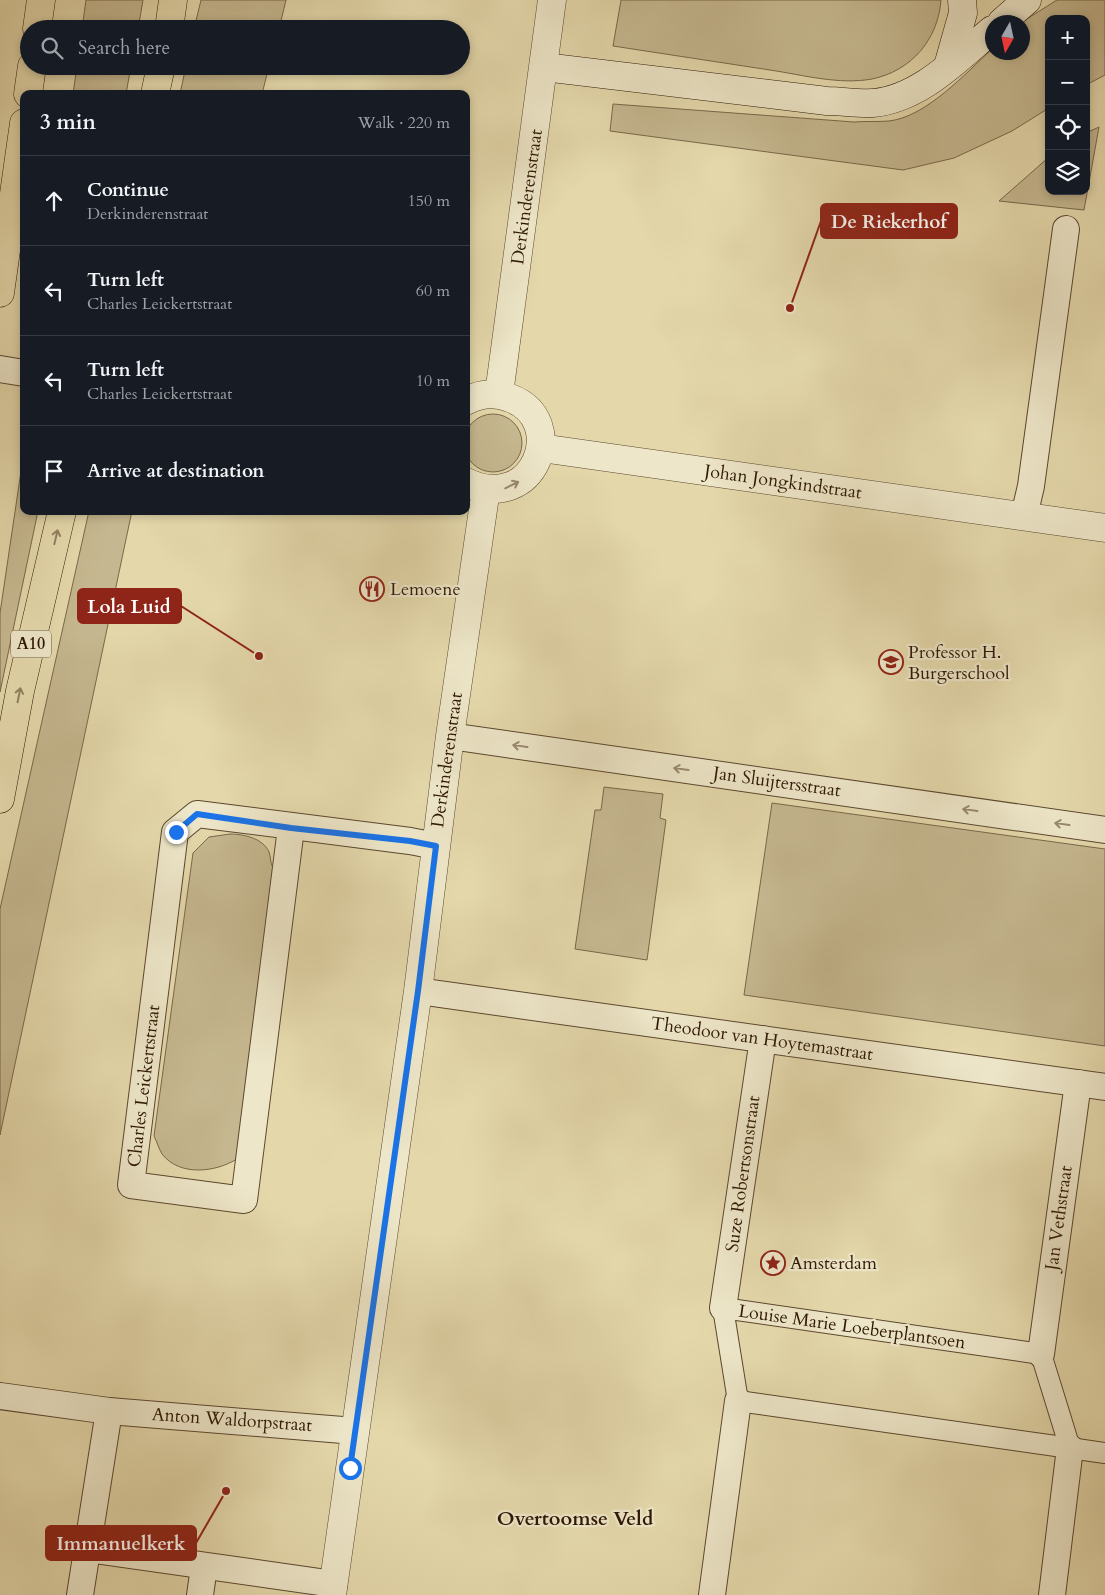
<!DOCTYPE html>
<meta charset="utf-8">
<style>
:root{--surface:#171b24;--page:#242831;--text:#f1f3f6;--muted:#9ea1a6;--line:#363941}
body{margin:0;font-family:Cardo,serif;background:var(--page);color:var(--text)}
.controls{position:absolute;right:15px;top:15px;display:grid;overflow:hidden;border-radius:10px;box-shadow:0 2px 8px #0003}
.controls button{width:45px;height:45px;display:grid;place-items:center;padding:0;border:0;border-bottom:1px solid var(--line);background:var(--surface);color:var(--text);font:25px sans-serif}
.compass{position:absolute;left:985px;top:15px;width:45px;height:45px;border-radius:50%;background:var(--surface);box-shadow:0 2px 8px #0003;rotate:189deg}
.stop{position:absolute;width:15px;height:15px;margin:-11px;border:4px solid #1a73e8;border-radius:50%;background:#fff}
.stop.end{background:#1a73e8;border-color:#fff;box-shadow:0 1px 5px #0008}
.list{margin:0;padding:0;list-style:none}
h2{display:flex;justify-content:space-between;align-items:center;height:65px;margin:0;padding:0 20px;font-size:21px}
h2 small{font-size:16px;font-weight:400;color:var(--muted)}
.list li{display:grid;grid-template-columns:32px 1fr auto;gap:15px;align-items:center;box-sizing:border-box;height:90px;padding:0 20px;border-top:1px solid var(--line)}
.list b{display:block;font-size:19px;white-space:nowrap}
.list p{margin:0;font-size:16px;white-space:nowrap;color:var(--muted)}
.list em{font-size:16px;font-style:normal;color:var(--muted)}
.icon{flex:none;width:28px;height:28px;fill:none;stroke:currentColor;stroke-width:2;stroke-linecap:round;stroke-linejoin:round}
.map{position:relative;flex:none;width:1105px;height:1595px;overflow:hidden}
.search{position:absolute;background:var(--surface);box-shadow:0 2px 8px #0003;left:20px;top:20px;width:450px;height:55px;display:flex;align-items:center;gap:12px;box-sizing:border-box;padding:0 18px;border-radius:28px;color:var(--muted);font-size:19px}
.panel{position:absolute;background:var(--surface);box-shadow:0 2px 8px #0003;left:20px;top:90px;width:450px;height:425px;border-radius:10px}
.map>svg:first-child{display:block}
.green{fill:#c5b78f;stroke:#7a674a}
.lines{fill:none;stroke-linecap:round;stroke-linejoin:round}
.pedestrian-casing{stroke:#5c472e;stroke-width:22}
.minor-casing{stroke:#5c472e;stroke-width:28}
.tertiary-casing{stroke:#5c472e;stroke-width:29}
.secondary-casing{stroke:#2e1704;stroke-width:29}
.motorway-casing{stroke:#2e1704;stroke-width:29}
.pedestrian{stroke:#ede6c8;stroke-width:20}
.minor{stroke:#ede6c8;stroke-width:26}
.tertiary{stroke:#ede6c8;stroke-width:28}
.secondary{stroke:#ede6c8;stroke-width:28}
.motorway{stroke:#e4d8ab;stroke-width:28}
.oneway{stroke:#978970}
.oneway2{stroke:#928160}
.route{stroke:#1a73e8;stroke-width:6}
.labels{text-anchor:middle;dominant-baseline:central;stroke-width:4.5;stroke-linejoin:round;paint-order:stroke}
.shield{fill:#ede6c8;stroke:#67553f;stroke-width:1}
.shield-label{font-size:16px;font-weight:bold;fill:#2e1704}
.street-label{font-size:18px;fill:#2e1704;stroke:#ede6c8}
.poi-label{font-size:18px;fill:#2e1704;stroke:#ede6c8;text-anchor:start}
.quarter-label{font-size:20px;font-weight:bold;fill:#2e1704;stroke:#ede6c8}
.leader{fill:none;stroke:#8f2418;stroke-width:2}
.callout-dot{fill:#8f2418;stroke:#ede6c8;stroke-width:2}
.callout{fill:#8f2418;stroke:#8f2418;stroke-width:2}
.callout-label{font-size:19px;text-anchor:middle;font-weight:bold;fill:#fff}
</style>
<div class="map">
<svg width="1105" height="1595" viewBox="0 0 1105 1595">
<rect width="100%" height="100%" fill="#e4d8ab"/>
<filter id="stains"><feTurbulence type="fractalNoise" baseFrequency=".004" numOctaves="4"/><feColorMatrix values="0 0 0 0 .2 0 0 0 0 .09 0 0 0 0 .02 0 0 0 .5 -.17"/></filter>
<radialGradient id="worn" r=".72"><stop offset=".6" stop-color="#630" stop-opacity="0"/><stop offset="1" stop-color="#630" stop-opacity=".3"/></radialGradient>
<!-- green -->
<g class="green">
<path d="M 86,0 L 143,0 L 138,29 L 82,29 Z"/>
<path d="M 201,0 L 286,0 L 279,29 L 194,29 Z"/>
<path d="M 621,0 L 941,0 C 938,40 911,71 872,79 C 839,85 803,75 770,70 C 718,62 665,54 613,46 Z"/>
<path d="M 1057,0 L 1105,0 L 1105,75 L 1086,85 L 1086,19 L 1049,19 L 1049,108 L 1012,131 L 954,158 L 903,170 L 610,131 L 613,104 L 854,122 C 865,121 877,122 889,121 C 926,117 966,73 992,49 L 992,52 L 1022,52 L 1022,22 Z"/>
<path d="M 77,66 L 131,66 L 126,94 L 73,94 Z"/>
<path d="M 186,66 L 269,66 L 262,94 L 180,94 Z"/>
<path d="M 1099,127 L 1084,210 L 999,201 L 1049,157 L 1049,191 L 1086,191 L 1086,133 Z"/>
<circle cx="493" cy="443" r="29"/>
<path d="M 24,451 L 24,511 L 38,511 L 0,692 L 0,613 Z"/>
<path d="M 89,511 L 132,511 L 0,1135 L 0,909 Z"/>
<path d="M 604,787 L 663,794 L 660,818 L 666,820 L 647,960 L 575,949 L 595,810 L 601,810 Z"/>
<path d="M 772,803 L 1105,849 L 1105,1046 L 744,995 Z"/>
<path d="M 230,834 C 243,834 263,838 269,852 C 271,857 270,863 273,868 L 237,1159 C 216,1172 180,1177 162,1154 C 159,1149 157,1142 154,1136 L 193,853 L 209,837 Z"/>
</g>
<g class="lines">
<defs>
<path id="pedestrian" d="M 1070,1448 L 1041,1354 L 723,1308 L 738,1401 L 1070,1448 L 1105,1453"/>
<g id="minor">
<path d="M 0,369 L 24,373"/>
<path d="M 1024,516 L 1031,486 L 1066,229"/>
<path d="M 450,736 L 1105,830"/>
<path d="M 291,828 L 244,1200 L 131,1185 L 175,832 L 197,814 L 410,841 L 436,846"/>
<path d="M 418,991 L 1105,1087"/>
<path d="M 723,1308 L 763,1039"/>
<path d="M 1041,1354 L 1078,1083"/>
<path d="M 0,1396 L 109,1411 L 355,1431"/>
<path d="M 87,1549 L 334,1584"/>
<path d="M 80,1595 L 109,1411"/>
<path d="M 200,1595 L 204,1567"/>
<path d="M 712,1595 L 738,1401"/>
<path d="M 1052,1595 L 1070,1448"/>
</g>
<g id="tertiary">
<path d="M 499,394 L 552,0"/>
<path d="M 466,401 C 481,393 495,392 510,398 C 570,420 535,515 466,482"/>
<path d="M 541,448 L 1105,528"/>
<path d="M 332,1595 L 418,991 L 450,736 L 486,489"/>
</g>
<g id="secondary">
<path d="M 1002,22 L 1027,0"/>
<path d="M 948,66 L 963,13 L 962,0"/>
<path d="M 544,67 L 827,101 C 842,101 858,104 873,103 C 920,99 958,58 992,30"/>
</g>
<g id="motorway">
<path d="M 37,29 L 41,0"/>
<path d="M 169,29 L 173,0"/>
<path d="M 28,94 L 32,66"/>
<path d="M 155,94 L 161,66"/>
<path d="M 0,293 L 24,123"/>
<path d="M 0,799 L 20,691 L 62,511"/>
</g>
</defs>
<!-- pedestrian casing -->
<use href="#pedestrian" class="pedestrian-casing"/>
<!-- minor casing -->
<use href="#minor" class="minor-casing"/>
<!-- tertiary casing -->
<use href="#tertiary" class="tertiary-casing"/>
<!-- secondary casing -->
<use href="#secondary" class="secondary-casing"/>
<!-- motorway casing -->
<use href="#motorway" class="motorway-casing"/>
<!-- pedestrian -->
<use href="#pedestrian" class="pedestrian"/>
<!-- minor -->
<use href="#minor" class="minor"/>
<!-- tertiary -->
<use href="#tertiary" class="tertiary"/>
<!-- secondary -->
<use href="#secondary" class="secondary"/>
<!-- motorway -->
<use href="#motorway" class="motorway"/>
</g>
<!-- one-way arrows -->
<defs><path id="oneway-shaft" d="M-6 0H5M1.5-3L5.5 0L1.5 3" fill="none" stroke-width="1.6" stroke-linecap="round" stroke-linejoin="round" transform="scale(1.25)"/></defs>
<g class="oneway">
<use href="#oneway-shaft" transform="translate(512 485) rotate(-26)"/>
<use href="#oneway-shaft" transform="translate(520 746) rotate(-172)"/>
<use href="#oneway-shaft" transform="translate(681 769) rotate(-172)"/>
<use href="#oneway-shaft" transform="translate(970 810) rotate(-172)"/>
<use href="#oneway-shaft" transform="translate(1062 824) rotate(-172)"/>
</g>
<g class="oneway2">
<use href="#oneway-shaft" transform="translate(56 537) rotate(-77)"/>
<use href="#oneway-shaft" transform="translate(19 695) rotate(-79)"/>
</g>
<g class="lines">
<!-- route -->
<path class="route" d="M 176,832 L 197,814 L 291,828 L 410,841 L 436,846 L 418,991 L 350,1468"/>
</g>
<!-- icons -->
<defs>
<symbol id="restaurant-ring" viewBox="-11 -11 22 22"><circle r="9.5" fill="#ede6c8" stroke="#8f2418" stroke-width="1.5"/><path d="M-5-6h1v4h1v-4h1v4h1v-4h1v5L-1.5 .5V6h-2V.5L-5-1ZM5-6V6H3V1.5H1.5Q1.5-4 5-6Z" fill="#8f2418"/></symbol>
<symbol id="school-ring" viewBox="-11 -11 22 22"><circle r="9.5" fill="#ede6c8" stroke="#8f2418" stroke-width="1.5"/><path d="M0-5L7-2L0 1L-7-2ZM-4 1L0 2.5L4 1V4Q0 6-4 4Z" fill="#8f2418"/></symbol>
<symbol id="sight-ring" viewBox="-11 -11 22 22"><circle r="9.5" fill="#ede6c8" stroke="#8f2418" stroke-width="1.5"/><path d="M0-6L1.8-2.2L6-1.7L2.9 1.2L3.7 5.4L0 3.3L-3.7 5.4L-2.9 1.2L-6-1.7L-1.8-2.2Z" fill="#8f2418"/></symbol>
</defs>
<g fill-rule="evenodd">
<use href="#restaurant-ring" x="358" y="575" width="28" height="28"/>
<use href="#school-ring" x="877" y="648" width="28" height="28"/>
<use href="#sight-ring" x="759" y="1249" width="28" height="28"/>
</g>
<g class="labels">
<!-- shield labels -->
<rect class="shield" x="11" y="630.5" width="40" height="27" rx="4"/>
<g class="shield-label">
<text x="31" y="644">A10</text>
</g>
<!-- street labels -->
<g class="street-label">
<text transform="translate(527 197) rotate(-82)">Derkinderenstraat</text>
<text transform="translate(783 482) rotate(8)">Johan Jongkindstraat</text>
<text transform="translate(447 760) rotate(-82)">Derkinderenstraat</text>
<text transform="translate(777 782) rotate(8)">Jan Sluijtersstraat</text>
<text transform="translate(762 1039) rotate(8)">Theodoor van Hoytemastraat</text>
<text transform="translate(144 1086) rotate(-83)">Charles Leickertstraat</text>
<text transform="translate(743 1174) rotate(-82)">Suze Robertsonstraat</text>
<text transform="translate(1059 1218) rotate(-82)">Jan Vethstraat</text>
<text transform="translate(852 1327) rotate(8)">Louise Marie Loeberplantsoen</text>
<text transform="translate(232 1420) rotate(4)">Anton Waldorpstraat</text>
</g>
<!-- poi labels -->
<g class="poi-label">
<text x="390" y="589">Lemoene</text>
<text x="908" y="652">Professor H.<tspan x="908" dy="21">Burgerschool</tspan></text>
<text x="790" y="1263">Amsterdam</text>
</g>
<!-- quarter labels -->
<g class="quarter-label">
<text x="575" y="1518">Overtoomse Veld</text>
</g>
</g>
<!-- callouts -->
<path class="leader" d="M790 308L821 221M259 656L181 606M226 1491L196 1543"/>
<g class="callout-dot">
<circle cx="790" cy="308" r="5"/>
<circle cx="259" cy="656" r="5"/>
<circle cx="226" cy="1491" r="5"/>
</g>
<g class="callout">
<rect x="821" y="204" width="136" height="34" rx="5"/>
<rect x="78" y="589" width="103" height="34" rx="5"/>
<rect x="46" y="1526" width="150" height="34" rx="5"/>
</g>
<g class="callout-label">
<text x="889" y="228">De Riekerhof</text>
<text x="129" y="613">Lola Luid</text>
<text x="121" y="1550">Immanuelkerk</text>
</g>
<rect width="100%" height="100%" filter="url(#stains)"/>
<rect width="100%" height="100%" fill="url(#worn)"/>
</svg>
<div class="controls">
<button>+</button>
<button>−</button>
<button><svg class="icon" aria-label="locate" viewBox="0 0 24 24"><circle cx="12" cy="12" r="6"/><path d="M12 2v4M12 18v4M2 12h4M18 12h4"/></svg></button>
<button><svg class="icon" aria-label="layers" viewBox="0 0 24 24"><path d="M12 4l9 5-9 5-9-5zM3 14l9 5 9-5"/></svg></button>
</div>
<svg class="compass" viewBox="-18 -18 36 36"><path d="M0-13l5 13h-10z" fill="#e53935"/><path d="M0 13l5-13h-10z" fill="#9ea1a6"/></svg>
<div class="stop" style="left:350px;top:1468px"></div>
<div class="stop end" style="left:176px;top:832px"></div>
<div class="search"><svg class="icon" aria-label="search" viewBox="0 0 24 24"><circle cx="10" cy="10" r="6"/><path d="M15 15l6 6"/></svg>Search here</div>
<section class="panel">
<h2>3 min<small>Walk · 220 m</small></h2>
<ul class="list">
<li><svg class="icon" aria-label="ahead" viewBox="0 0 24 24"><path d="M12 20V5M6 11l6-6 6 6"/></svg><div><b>Continue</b><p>Derkinderenstraat</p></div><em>150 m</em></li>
<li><svg class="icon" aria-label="left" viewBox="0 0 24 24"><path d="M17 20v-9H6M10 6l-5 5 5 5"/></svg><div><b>Turn left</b><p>Charles Leickertstraat</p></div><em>60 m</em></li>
<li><svg class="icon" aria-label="left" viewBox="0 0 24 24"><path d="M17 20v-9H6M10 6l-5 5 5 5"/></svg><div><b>Turn left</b><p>Charles Leickertstraat</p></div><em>10 m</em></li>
<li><svg class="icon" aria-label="arrive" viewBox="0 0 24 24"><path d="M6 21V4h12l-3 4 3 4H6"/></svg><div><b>Arrive at destination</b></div></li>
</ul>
</section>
</div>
